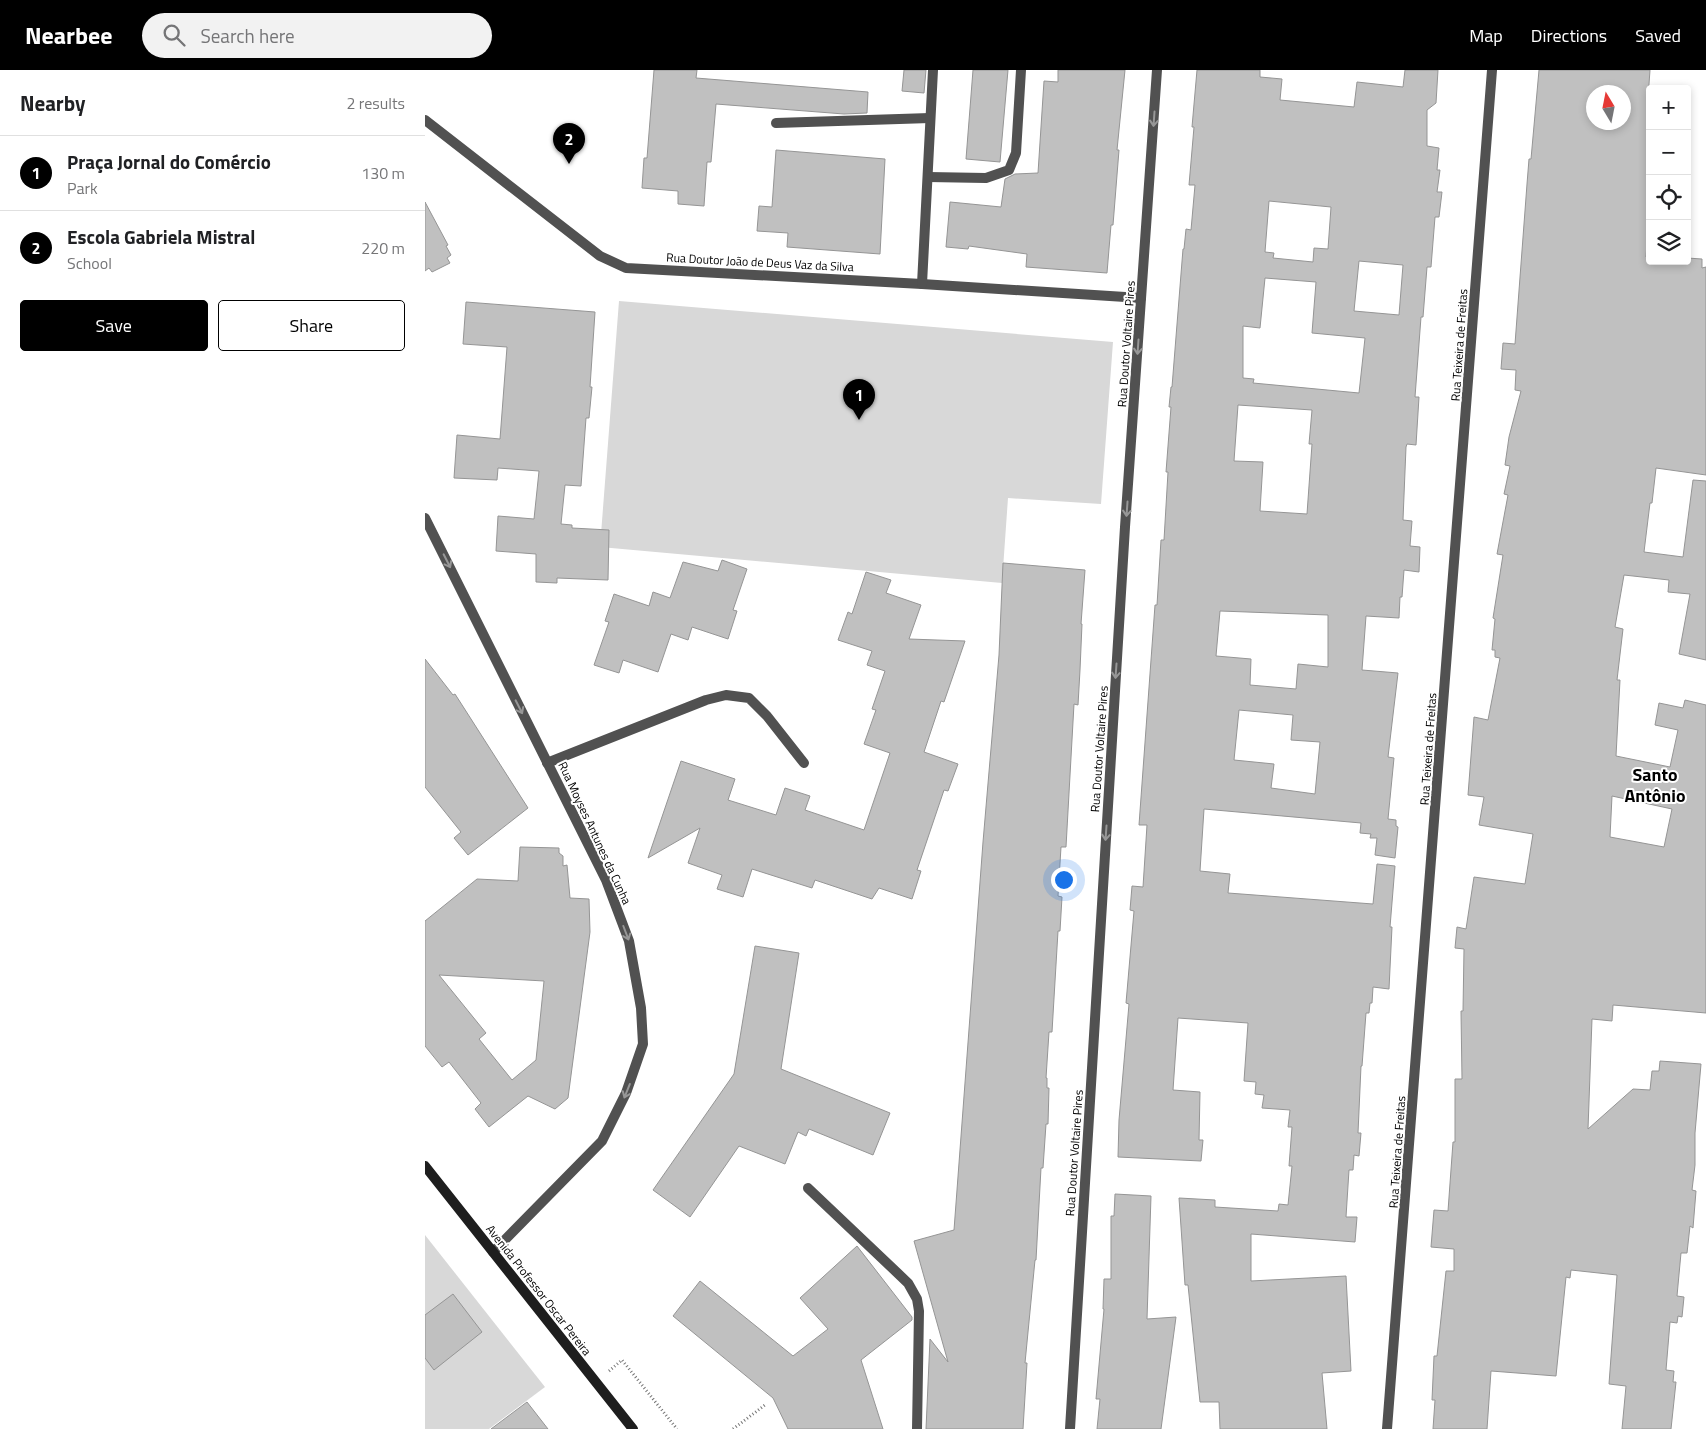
<!DOCTYPE html>
<meta charset="utf-8">
<style>
:root{--surface:#fff;--page:#f2f2f2;--text:#202124;--muted:#757577;--line:#e0e0e0;--accent:#000}
body{margin:0;font-family:"Titillium Web",sans-serif;background:var(--page);color:var(--text)}
.controls{position:absolute;right:15px;top:15px;display:grid;overflow:hidden;border-radius:5px;box-shadow:0 2px 8px #0003}
.controls button{width:45px;height:45px;display:grid;place-items:center;padding:0;border:0;border-bottom:1px solid var(--line);background:var(--surface);color:var(--text);font:25px sans-serif}
.compass{position:absolute;left:1161px;top:15px;width:45px;height:45px;border-radius:50%;background:var(--surface);box-shadow:0 2px 8px #0003;rotate:350deg}
.you{position:absolute;left:638px;top:809px;width:18px;height:18px;margin:-12px;border:4px solid #fff;border-radius:50%;background:#1a73e8;box-shadow:0 0 0 8px #1a73e833}
.badge{display:grid;place-items:center;width:32px;height:32px;border-radius:50%;background:var(--accent);color:#fff;font-size:16px;font-weight:700}
.pin{position:absolute;translate:-50% -41px;filter:drop-shadow(0 1px 2px #0008)}
.pin::after{content:'';position:absolute;top:26px;width:18px;height:15px;background:inherit;clip-path:polygon(0 0,100% 0,50% 100%)}
.list{margin:0;padding:0;list-style:none}
h2{display:flex;justify-content:space-between;align-items:center;height:65px;margin:0;padding:0 20px;font-size:21px}
h2 small{font-size:16px;font-weight:400;color:var(--muted)}
.list li{display:grid;grid-template-columns:32px 1fr auto;gap:15px;align-items:center;box-sizing:border-box;height:75px;padding:0 20px;border-top:1px solid var(--line)}
.list b{display:block;font-size:19px;white-space:nowrap}
.list p{margin:0;font-size:16px;white-space:nowrap;color:var(--muted)}
.list em{font-size:16px;font-style:normal;color:var(--muted)}
.actions{display:flex;gap:10px;padding:15px 20px}
.actions a{flex:1;padding:11px 0;border:1px solid var(--accent);border-radius:5px;text-align:center;font-size:18px;color:var(--accent)}
.actions .main{background:var(--accent);color:#fff}
.icon{flex:none;width:28px;height:28px;fill:none;stroke:currentColor;stroke-width:2;stroke-linecap:round;stroke-linejoin:round}
.map{position:relative;flex:none;width:1281px;height:1359px;overflow:hidden}
header{display:flex;align-items:center;gap:30px;box-sizing:border-box;height:70px;padding:0 25px;background:var(--accent);color:#fff}
header strong{font-size:24px}
nav{display:flex;gap:28px;margin-inline-start:auto;font-size:18px}
.search{width:350px;height:45px;background:var(--page);display:flex;align-items:center;gap:12px;box-sizing:border-box;padding:0 18px;border-radius:28px;color:var(--muted);font-size:19px}
main{display:flex}
aside{flex:1;background:var(--surface)}
.map>svg:first-child{display:block}
.green{fill:#d8d8d8}
.building{fill:#c0c0c0;stroke:#959595;fill-rule:evenodd}
.lines{fill:none;stroke-linecap:round;stroke-linejoin:round}
.path{stroke:#737373;stroke-width:3;stroke-dasharray:1 2.5;stroke-linecap:butt}
.service{stroke:#515151;stroke-width:10}
.minor{stroke:#515151;stroke-width:10}
.secondary{stroke:#1e1e1e;stroke-width:10}
.oneway{stroke:#979797}
.labels{text-anchor:middle;dominant-baseline:central;stroke-width:4;stroke-linejoin:round;paint-order:stroke}
.street-label{font-size:12px;fill:#000;stroke:#fff}
.district-label{font-size:18px;font-weight:bold;fill:#000;stroke:#fff}
</style>
<header>
<strong>Nearbee</strong>
<div class="search"><svg class="icon" aria-label="search" viewBox="0 0 24 24"><circle cx="10" cy="10" r="6"/><path d="M15 15l6 6"/></svg>Search here</div>
<nav><a>Map</a><a>Directions</a><a>Saved</a></nav>
</header>
<main>
<aside>
<h2>Nearby<small>2 results</small></h2>
<ul class="list">
<li><span class="badge">1</span><div><b>Praça Jornal do Comércio</b><p>Park</p></div><em>130 m</em></li>
<li><span class="badge">2</span><div><b>Escola Gabriela Mistral</b><p>School</p></div><em>220 m</em></li>
</ul>
<div class="actions"><a class="main">Save</a><a>Share</a></div>
</aside>
<div class="map">
<svg width="1281" height="1359" viewBox="0 0 1281 1359">
<rect width="100%" height="100%" fill="#fff"/>
<!-- green -->
<g class="green">
<path d="M 194,231 L 688,272 L 676,434 L 583,428 L 577,513 L 175,477 Z"/>
<path d="M 0,1165 L 120,1317 L 64,1359 L 0,1359 Z"/>
</g>
<!-- building -->
<g class="building">
<path d="M 229,0 L 272,0 L 271,8 L 443,22 L 442,43 L 419,44 L 291,34 L 286,92 L 282,92 L 279,136 L 253,134 L 253,121 L 217,118 L 219,88 L 222,88 Z"/>
<path d="M 479,0 L 501,0 L 499,23 L 477,21 Z"/>
<path d="M 548,0 L 583,0 L 575,92 L 541,89 Z"/>
<path d="M 633,0 L 700,0 L 692,80 L 694,80 L 688,155 L 686,155 L 682,203 L 601,197 L 602,184 L 544,176 L 543,179 L 521,177 L 525,132 L 576,137 L 580,109 L 590,104 L 613,103 L 619,11 L 633,12 Z"/>
<path d="M 772,0 L 835,0 L 835,7 L 857,9 L 855,30 L 929,37 L 932,12 L 978,17 L 980,0 L 1013,0 L 1011,33 L 1002,40 L 1002,76 L 1014,78 L 1012,100 L 1015,100 L 1012,122 L 1017,122 L 1014,147 L 1010,147 L 1006,197 L 1002,197 L 998,247 L 996,247 L 990,327 L 994,327 L 991,375 L 982,374 L 981,377 L 978,450 L 987,451 L 985,476 L 995,477 L 994,502 L 979,500 L 977,527 L 975,527 L 974,548 L 941,546 L 937,600 L 973,603 L 963,687 L 969,688 L 963,749 L 971,750 L 971,756 L 973,757 L 970,788 L 950,785 L 952,768 L 945,768 L 946,764 L 935,763 L 936,753 L 779,739 L 775,801 L 805,804 L 803,823 L 948,834 L 952,794 L 970,796 L 965,857 L 967,857 L 964,919 L 948,917 L 947,933 L 945,933 L 944,943 L 941,943 L 937,996 L 936,996 L 933,1063 L 936,1063 L 934,1086 L 929,1085 L 928,1100 L 924,1100 L 921,1147 L 932,1147 L 930,1172 L 826,1164 L 826,1211 L 921,1206 L 926,1301 L 897,1303 L 902,1359 L 795,1359 L 794,1332 L 775,1332 L 763,1215 L 760,1215 L 754,1128 L 790,1130 L 790,1137 L 853,1141 L 854,1134 L 863,1135 L 867,1096 L 864,1096 L 867,1057 L 863,1057 L 865,1040 L 837,1038 L 839,1025 L 830,1024 L 831,1012 L 819,1011 L 823,953 L 753,948 L 748,1020 L 775,1022 L 774,1070 L 778,1070 L 776,1091 L 693,1087 L 694,1050 L 704,934 L 701,933 L 709,841 L 705,840 L 707,816 L 718,817 L 722,755 L 714,755 L 730,535 L 732,535 L 736,470 L 739,470 L 743,402 L 741,402 L 746,337 L 744,337 L 746,317 L 747,317 L 758,179 L 759,179 L 761,159 L 766,160 L 770,115 L 764,115 L 769,57 L 767,57 ZM 844,131 L 906,137 L 903,179 L 889,178 L 888,192 L 848,188 L 849,183 L 840,182 ZM 934,191 L 978,195 L 974,245 L 929,241 ZM 840,208 L 891,212 L 887,263 L 940,268 L 934,323 L 828,313 L 829,309 L 818,308 L 818,256 L 835,258 ZM 813,335 L 887,340 L 884,374 L 887,374 L 882,444 L 835,441 L 838,392 L 809,391 ZM 795,541 L 903,545 L 903,597 L 873,594 L 871,619 L 825,615 L 826,589 L 791,586 ZM 814,640 L 868,645 L 866,670 L 895,672 L 890,724 L 846,718 L 849,694 L 809,690 Z"/>
<path d="M 1114,0 L 1225,0 L 1222,42 L 1225,42 L 1225,128 L 1221,187 L 1225,187 L 1225,191 L 1262,191 L 1262,188 L 1277,189 L 1277,198 L 1281,197 L 1281,405 L 1231,398 L 1227,433 L 1225,433 L 1219,482 L 1258,487 L 1268,410 L 1281,411 L 1281,590 L 1254,584 L 1265,524 L 1243,522 L 1244,510 L 1199,505 L 1190,557 L 1198,559 L 1192,610 L 1195,610 L 1191,686 L 1245,697 L 1253,660 L 1230,655 L 1234,633 L 1258,638 L 1260,630 L 1281,635 L 1281,943 L 1188,935 L 1187,951 L 1167,949 L 1163,1059 L 1208,1019 L 1225,1020 L 1227,1001 L 1234,1001 L 1235,991 L 1276,994 L 1270,1063 L 1270,1095 L 1267,1120 L 1271,1121 L 1268,1158 L 1265,1156 L 1262,1183 L 1256,1183 L 1252,1226 L 1259,1227 L 1257,1247 L 1253,1246 L 1252,1253 L 1245,1252 L 1241,1300 L 1249,1301 L 1248,1312 L 1251,1312 L 1246,1359 L 1197,1359 L 1201,1316 L 1184,1314 L 1192,1205 L 1146,1200 L 1145,1208 L 1141,1207 L 1131,1306 L 1066,1301 L 1062,1359 L 1008,1359 L 1010,1330 L 1007,1330 L 1009,1286 L 1012,1286 L 1021,1201 L 1029,1201 L 1029,1179 L 1006,1177 L 1009,1140 L 1023,1141 L 1028,1072 L 1030,1072 L 1030,1009 L 1037,1009 L 1036,941 L 1038,941 L 1039,879 L 1030,878 L 1032,857 L 1041,859 L 1049,807 L 1100,814 L 1108,764 L 1054,755 L 1059,727 L 1043,725 L 1049,647 L 1063,650 L 1075,588 L 1070,587 L 1070,580 L 1067,580 L 1070,549 L 1068,548 L 1078,485 L 1072,484 L 1083,425 L 1079,424 L 1085,396 L 1080,395 L 1084,367 L 1096,321 L 1090,320 L 1091,300 L 1076,299 L 1078,273 L 1090,274 L 1102,114 L 1104,89 L 1106,89 ZM 1168,22 L 1198,22 L 1198,52 L 1168,52 ZM 1187,726 L 1247,739 L 1239,777 L 1185,767 Z"/>
<path d="M 351,80 L 460,89 L 455,184 L 362,177 L 363,163 L 332,161 L 334,136 L 347,137 Z"/>
<path d="M 0,132 L 23,175 L 21,176 L 26,185 L 22,188 L 25,193 L 7,202 L 4,198 L 0,201 Z"/>
<path d="M 41,232 L 170,242 L 165,317 L 167,317 L 164,348 L 161,348 L 156,416 L 140,415 L 136,454 L 147,455 L 147,458 L 184,460 L 183,510 L 132,508 L 132,513 L 111,512 L 111,484 L 71,481 L 73,446 L 109,449 L 114,401 L 73,398 L 72,410 L 29,408 L 32,365 L 75,369 L 82,277 L 38,274 Z"/>
<path d="M 297,490 L 322,499 L 308,540 L 312,541 L 303,569 L 267,557 L 263,570 L 246,564 L 233,602 L 198,590 L 194,603 L 169,595 L 184,552 L 180,551 L 189,524 L 224,536 L 228,522 L 245,528 L 258,492 L 293,501 Z"/>
<path d="M 578,493 L 660,500 L 656,554 L 657,554 L 655,600 L 653,635 L 649,634 L 641,777 L 636,777 L 633,826 L 637,827 L 635,861 L 633,861 L 627,962 L 624,962 L 621,1008 L 622,1008 L 622,1018 L 624,1018 L 623,1054 L 621,1054 L 618,1098 L 616,1098 L 611,1190 L 610,1190 L 600,1293 L 602,1293 L 598,1359 L 501,1359 L 505,1269 L 523,1292 L 489,1171 L 529,1160 L 558,772 L 574,585 Z"/>
<path d="M 441,502 L 466,510 L 461,523 L 496,535 L 484,569 L 540,571 L 519,632 L 516,631 L 499,682 L 533,694 L 523,721 L 519,720 L 492,800 L 496,801 L 487,829 L 454,818 L 447,829 L 390,810 L 387,818 L 327,799 L 318,827 L 292,819 L 297,805 L 263,793 L 275,758 L 223,788 L 256,691 L 310,709 L 303,730 L 351,745 L 360,718 L 385,726 L 380,740 L 439,760 L 465,683 L 439,674 L 451,640 L 447,639 L 460,601 L 442,595 L 447,581 L 413,570 L 423,542 L 427,544 Z"/>
<path d="M 0,589 L 28,625 L 30,624 L 103,738 L 43,785 L 29,768 L 36,762 L 0,717 Z"/>
<path d="M 95,777 L 134,778 L 134,783 L 138,786 L 138,796 L 142,795 L 145,828 L 164,829 L 165,862 L 143,1028 L 130,1039 L 103,1026 L 64,1057 L 50,1039 L 56,1033 L 24,992 L 17,997 L 0,976 L 0,851 L 52,809 L 93,811 ZM 14,905 L 119,911 L 111,990 L 87,1010 L 54,969 L 61,963 Z"/>
<path d="M 330,876 L 374,883 L 356,999 L 465,1043 L 448,1085 L 384,1059 L 381,1066 L 373,1062 L 360,1094 L 314,1076 L 265,1147 L 228,1120 L 309,1004 Z"/>
<path d="M 690,1124 L 726,1126 L 722,1249 L 751,1247 L 736,1359 L 672,1359 L 675,1329 L 671,1329 L 679,1239 L 678,1239 L 679,1209 L 686,1209 L 686,1146 L 689,1146 Z"/>
<path d="M 432,1176 L 487,1247 L 487,1250 L 436,1290 L 458,1359 L 363,1359 L 348,1328 L 248,1246 L 275,1211 L 368,1286 L 403,1259 L 375,1228 Z"/>
<path d="M 28,1224 L 57,1262 L 9,1300 L 0,1288 L 0,1245 Z"/>
<path d="M 102,1332 L 123,1359 L 66,1359 Z"/>
</g>
<g class="lines">
<!-- path -->
<g class="path">
<path d="M 184,1301 L 197,1290 L 252,1359"/>
<path d="M 308,1359 L 340,1335"/>
</g>
<!-- service -->
<g class="service">
<path d="M 351,53 L 505,48"/>
<path d="M 503,107 L 561,108 L 584,100 L 591,83 L 596,0"/>
<path d="M 122,693 L 281,630 L 301,625 L 324,628 L 342,646 L 379,693"/>
<path d="M 383,1118 L 483,1213 L 492,1229 L 494,1241 L 492,1359"/>
</g>
<!-- minor -->
<g class="minor">
<path d="M 0,50 L 175,186 L 201,198 L 497,214 L 716,228"/>
<path d="M 497,214 L 508,0"/>
<path d="M 0,448 L 181,810 L 204,871 L 216,938 L 218,974 L 201,1023 L 177,1071 L 68,1182"/>
<path d="M 645,1359 L 700,457 L 732,0"/>
<path d="M 962,1359 L 1067,0"/>
</g>
<!-- secondary -->
<path class="secondary" d="M 0,1096 L 208,1359"/>
</g>
<!-- one-way arrows -->
<defs><path id="oneway-shaft" d="M-6 0H5M1.5-3L5.5 0L1.5 3" fill="none" stroke-width="1.6" stroke-linecap="round" stroke-linejoin="round" transform="scale(1.25)"/></defs>
<g class="oneway">
<use href="#oneway-shaft" transform="translate(729 49) rotate(94)"/>
<use href="#oneway-shaft" transform="translate(713 277) rotate(94)"/>
<use href="#oneway-shaft" transform="translate(702 439) rotate(94)"/>
<use href="#oneway-shaft" transform="translate(22 491) rotate(63)"/>
<use href="#oneway-shaft" transform="translate(691 601) rotate(94)"/>
<use href="#oneway-shaft" transform="translate(94 637) rotate(63)"/>
<use href="#oneway-shaft" transform="translate(681 763) rotate(94)"/>
<use href="#oneway-shaft" transform="translate(201 863) rotate(69)"/>
<use href="#oneway-shaft" transform="translate(202 1021) rotate(112)"/>
</g>
<g class="labels">
<!-- street labels -->
<g class="street-label">
<text transform="translate(335 192) rotate(3)">Rua Doutor João de Deus Vaz da Silva</text>
<text transform="translate(701 274) rotate(-86)">Rua Doutor Voltaire Pires</text>
<text transform="translate(1034 275) rotate(-86)">Rua Teixeira de Freitas</text>
<text transform="translate(674 679) rotate(-86)">Rua Doutor Voltaire Pires</text>
<text transform="translate(1003 679) rotate(-86)">Rua Teixeira de Freitas</text>
<text transform="translate(170 763) rotate(65)">Rua Moyses Antunes da Cunha</text>
<text transform="translate(972 1082) rotate(-86)">Rua Teixeira de Freitas</text>
<text transform="translate(649 1083) rotate(-86)">Rua Doutor Voltaire Pires</text>
<text transform="translate(114 1220) rotate(52)">Avenida Professor Oscar Pereira</text>
</g>
<!-- district labels -->
<g class="district-label">
<text x="1230" y="704">Santo<tspan x="1230" dy="21">Antônio</tspan></text>
</g>
</g>
</svg>
<div class="controls">
<button>+</button>
<button>−</button>
<button><svg class="icon" aria-label="locate" viewBox="0 0 24 24"><circle cx="12" cy="12" r="6"/><path d="M12 2v4M12 18v4M2 12h4M18 12h4"/></svg></button>
<button><svg class="icon" aria-label="layers" viewBox="0 0 24 24"><path d="M12 4l9 5-9 5-9-5zM3 14l9 5 9-5"/></svg></button>
</div>
<svg class="compass" viewBox="-18 -18 36 36"><path d="M0-13l5 13h-10z" fill="#e53935"/><path d="M0 13l5-13h-10z" fill="#757577"/></svg>
<div class="you"></div>
<div class="pin badge" style="left:434px;top:350px">1</div>
<div class="pin badge" style="left:144px;top:94px">2</div>
</div>
</main>
